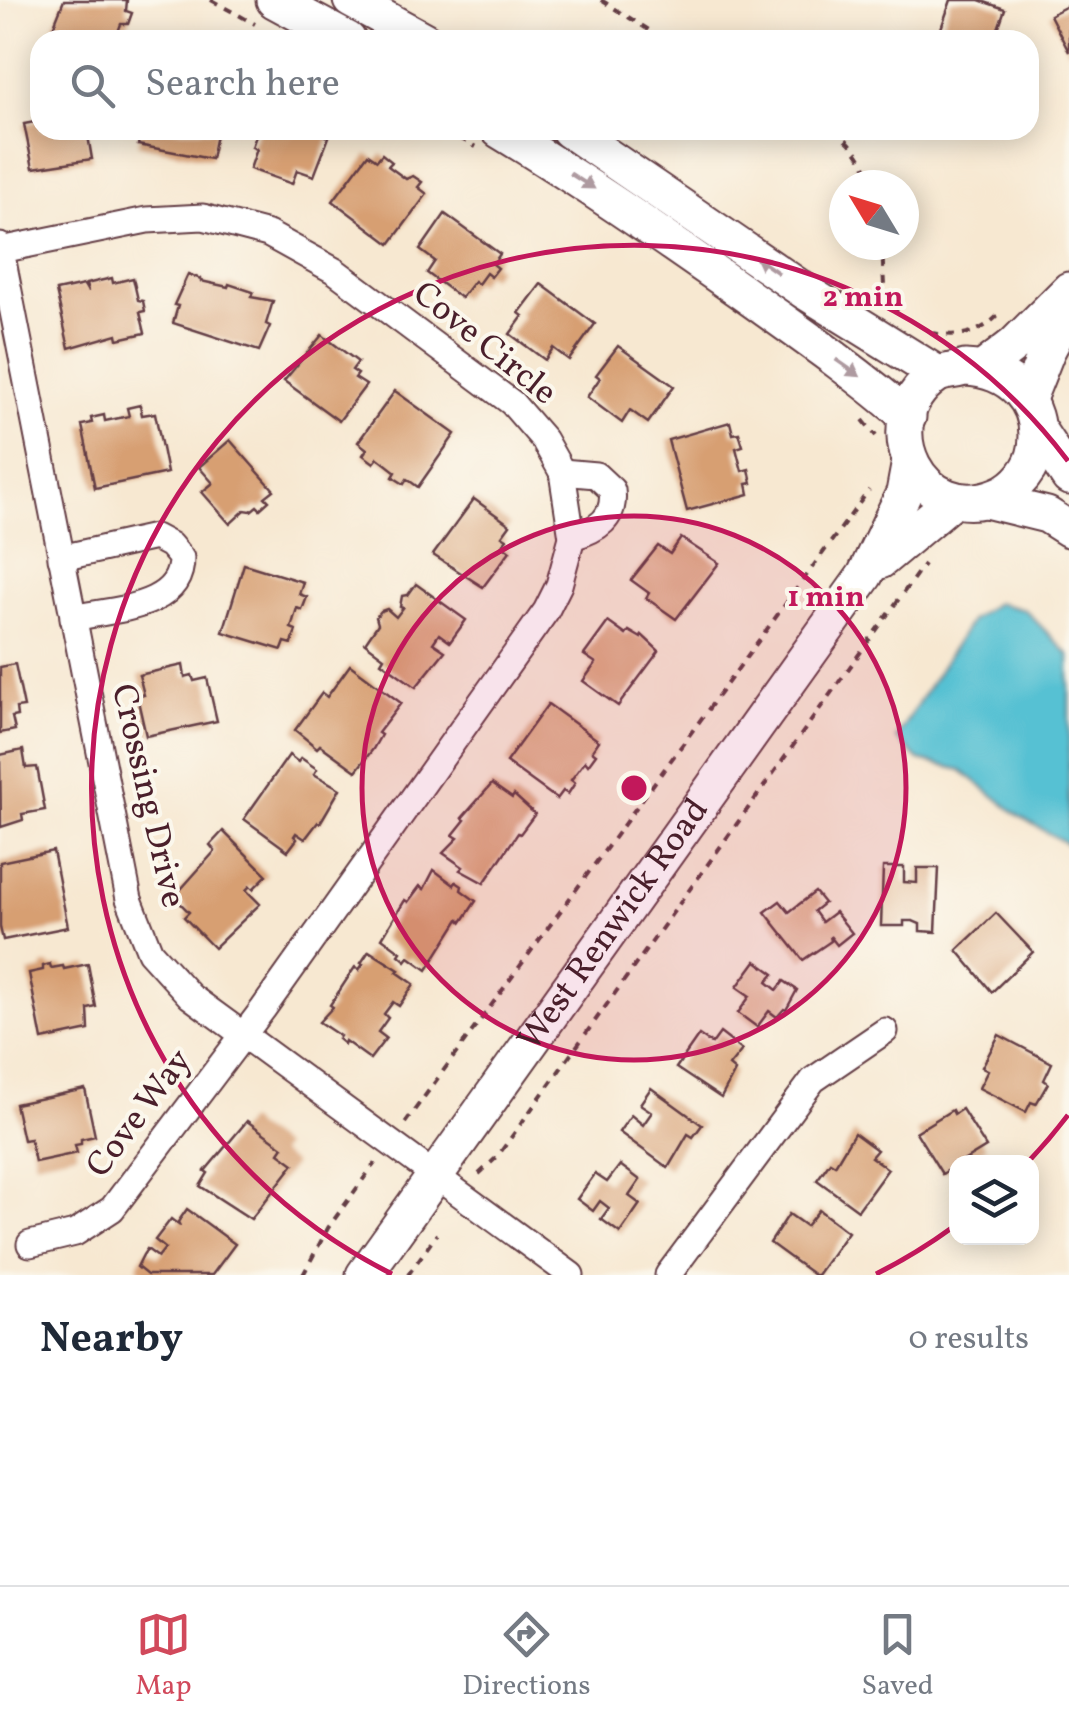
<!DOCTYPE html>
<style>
:root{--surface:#fff;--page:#f6f6f7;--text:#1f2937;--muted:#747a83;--line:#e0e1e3;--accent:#d1495b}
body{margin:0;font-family:Vollkorn,serif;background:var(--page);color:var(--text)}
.controls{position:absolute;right:30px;bottom:30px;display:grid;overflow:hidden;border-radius:20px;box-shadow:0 5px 25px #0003}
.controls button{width:90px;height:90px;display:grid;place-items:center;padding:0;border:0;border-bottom:2px solid var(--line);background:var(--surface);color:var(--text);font:50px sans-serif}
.compass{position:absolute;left:829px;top:170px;width:90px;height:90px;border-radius:50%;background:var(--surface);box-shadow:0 5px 25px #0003;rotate:308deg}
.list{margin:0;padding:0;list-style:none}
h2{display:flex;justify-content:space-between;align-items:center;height:130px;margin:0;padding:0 40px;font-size:42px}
h2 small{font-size:32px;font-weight:400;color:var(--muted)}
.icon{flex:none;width:55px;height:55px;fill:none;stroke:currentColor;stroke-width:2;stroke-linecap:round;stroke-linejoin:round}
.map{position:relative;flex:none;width:1069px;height:1275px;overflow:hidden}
.search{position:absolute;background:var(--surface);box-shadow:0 5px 25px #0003;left:30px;right:30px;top:30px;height:110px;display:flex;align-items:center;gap:25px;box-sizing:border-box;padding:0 35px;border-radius:30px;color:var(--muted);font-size:38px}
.sheet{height:310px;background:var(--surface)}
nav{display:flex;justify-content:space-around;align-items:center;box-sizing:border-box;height:140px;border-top:2px solid var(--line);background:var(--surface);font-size:28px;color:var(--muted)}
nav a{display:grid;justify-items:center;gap:5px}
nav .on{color:var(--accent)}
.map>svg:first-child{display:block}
.water{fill:#57c1d3;stroke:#50707f;stroke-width:2.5}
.building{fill:#d79f72}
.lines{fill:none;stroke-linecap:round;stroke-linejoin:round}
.street-casing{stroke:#643d44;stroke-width:29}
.secondary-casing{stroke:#643d44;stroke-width:39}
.path{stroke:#643d44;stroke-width:4;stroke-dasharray:8 8;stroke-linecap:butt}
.street{stroke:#fff;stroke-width:25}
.secondary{stroke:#fff;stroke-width:35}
.oneway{fill:#ae9aa0}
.ring{fill:none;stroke:#c2185b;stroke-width:5}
.labels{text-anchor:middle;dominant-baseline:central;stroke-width:8;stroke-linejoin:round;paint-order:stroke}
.street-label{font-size:35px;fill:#4a1f2b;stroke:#fbf7ec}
.centre{fill:#c2185b;stroke:#fbf7ec;stroke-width:5}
.ring-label{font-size:30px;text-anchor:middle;font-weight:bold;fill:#c2185b;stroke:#fbf7ec;stroke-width:8;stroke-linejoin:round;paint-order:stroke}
</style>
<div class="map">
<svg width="1069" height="1275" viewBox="0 0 1069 1275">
<rect width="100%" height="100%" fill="#fbf7ec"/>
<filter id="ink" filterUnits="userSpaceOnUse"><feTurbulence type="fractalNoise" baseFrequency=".01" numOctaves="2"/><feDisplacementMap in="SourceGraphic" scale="20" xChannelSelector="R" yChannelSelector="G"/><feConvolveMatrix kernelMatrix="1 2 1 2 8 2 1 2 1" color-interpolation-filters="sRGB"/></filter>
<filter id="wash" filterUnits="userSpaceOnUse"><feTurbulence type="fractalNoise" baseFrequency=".0048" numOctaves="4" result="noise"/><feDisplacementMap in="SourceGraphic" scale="40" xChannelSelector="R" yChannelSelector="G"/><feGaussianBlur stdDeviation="2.25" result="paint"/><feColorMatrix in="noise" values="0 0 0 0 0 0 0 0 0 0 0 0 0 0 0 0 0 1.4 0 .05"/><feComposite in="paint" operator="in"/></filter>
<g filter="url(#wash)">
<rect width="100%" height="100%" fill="#f7e8d1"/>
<!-- water -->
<path class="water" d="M 996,603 L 1025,610 L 1069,655 L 1069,845 L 1019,816 L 961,770 L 919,760 L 896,738 L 971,620 Z"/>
<g id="blocks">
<!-- building -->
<g class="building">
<path d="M 64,0 L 127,0 L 126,11 L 132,13 L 128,24 L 121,24 L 115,40 L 48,40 Z"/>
<path d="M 951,0 L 979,0 L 1005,9 L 994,40 L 937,40 Z"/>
<path d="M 1069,5 L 1069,52 L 1050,15 Z"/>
<path d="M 40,121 L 40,130 L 87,130 L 92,159 L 33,168 L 24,124 Z"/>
<path d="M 141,130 L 217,130 L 211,159 L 138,145 Z"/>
<path d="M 258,130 L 311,130 L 329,137 L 314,176 L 297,170 L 292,184 L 250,169 L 257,149 L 252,147 Z"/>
<path d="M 368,154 L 377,160 L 382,154 L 392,162 L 388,166 L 406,179 L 413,176 L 422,182 L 418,187 L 427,194 L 390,244 L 333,201 Z"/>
<path d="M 445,214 L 500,254 L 493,264 L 498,268 L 491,277 L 486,273 L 478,284 L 474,281 L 461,298 L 427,273 L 435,261 L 420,250 Z"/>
<path d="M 188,274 L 201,279 L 201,281 L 228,287 L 229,284 L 253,292 L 251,297 L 273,301 L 266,324 L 270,326 L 259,351 L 173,323 L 178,306 L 174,305 Z"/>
<path d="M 112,278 L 113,283 L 133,278 L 138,300 L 143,301 L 145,311 L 140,312 L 145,333 L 118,339 L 117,334 L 69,348 L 56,291 L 84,285 L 88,292 L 86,284 Z"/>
<path d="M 541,284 L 595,324 L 569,360 L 553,348 L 545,360 L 510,334 L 523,316 L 519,313 Z"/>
<path d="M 322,335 L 358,362 L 352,370 L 358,374 L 355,378 L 366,385 L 339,421 L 284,381 Z"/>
<path d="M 618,346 L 674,386 L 648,423 L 630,410 L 622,423 L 587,397 L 600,378 L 596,375 Z"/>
<path d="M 395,391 L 455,434 L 418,487 L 407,479 L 404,484 L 393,477 L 396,472 L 378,458 L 374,463 L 363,455 L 367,449 L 358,442 Z"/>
<path d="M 140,405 L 142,415 L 155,413 L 167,473 L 95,488 L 82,425 L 92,423 L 91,418 L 104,415 L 105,421 L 129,416 L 127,408 Z"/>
<path d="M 730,422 L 733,434 L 739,433 L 743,446 L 736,448 L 742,471 L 749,469 L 752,483 L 747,484 L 749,494 L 687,511 L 668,440 Z"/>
<path d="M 230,440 L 274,490 L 265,497 L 269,501 L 260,509 L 257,506 L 251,511 L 245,510 L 230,524 L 202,492 L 213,483 L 199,467 Z"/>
<path d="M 474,499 L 510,525 L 502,536 L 507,539 L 502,545 L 510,551 L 483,587 L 433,555 Z"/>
<path d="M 681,538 L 719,563 L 676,619 L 646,598 L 649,593 L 631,580 L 658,546 L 670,554 Z"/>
<path d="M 244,564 L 303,582 L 299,594 L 307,597 L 302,610 L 297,608 L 291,628 L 296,630 L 292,644 L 285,642 L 282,650 L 223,632 Z"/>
<path d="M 416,584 L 466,620 L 450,642 L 439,634 L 433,643 L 445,651 L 416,687 L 381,662 L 384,657 L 365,643 L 378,624 L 376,617 L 381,611 L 387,609 L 396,617 L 403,608 L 400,607 L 402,596 L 408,595 Z"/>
<path d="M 608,622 L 626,635 L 629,631 L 641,638 L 642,635 L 659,651 L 618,706 L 583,681 L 596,663 L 584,655 Z"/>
<path d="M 15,664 L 24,707 L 16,708 L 17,716 L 12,717 L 15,730 L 0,733 L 0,667 Z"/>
<path d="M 183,665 L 185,677 L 192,675 L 194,681 L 207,678 L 217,721 L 146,736 L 137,696 L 144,695 L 139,675 Z"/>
<path d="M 350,665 L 401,703 L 378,733 L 381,735 L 373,749 L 356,771 L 320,745 L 317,748 L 295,730 L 322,693 L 327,697 Z"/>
<path d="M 548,704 L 599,741 L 592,751 L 596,754 L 588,765 L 585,761 L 571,780 L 575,783 L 568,794 L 563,791 L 557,799 L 506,762 Z"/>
<path d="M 23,750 L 26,768 L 37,767 L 45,810 L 22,814 L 23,820 L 1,827 L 0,755 Z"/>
<path d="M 289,755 L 298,762 L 301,758 L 317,769 L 314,774 L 340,789 L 320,823 L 318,822 L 305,839 L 296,833 L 294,836 L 297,839 L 288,851 L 244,819 Z"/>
<path d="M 492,784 L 512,798 L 514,795 L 535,814 L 520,834 L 518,833 L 484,883 L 460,870 L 463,867 L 443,853 L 458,838 L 453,835 L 465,820 L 462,818 Z"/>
<path d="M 223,831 L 267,875 L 253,889 L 250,886 L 246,890 L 260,904 L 214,948 L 184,917 L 189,912 L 174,897 L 215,851 L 210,845 Z"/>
<path d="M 53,851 L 68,927 L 3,940 L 0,927 L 0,862 Z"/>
<path d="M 883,867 L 904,867 L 904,882 L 917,883 L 917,868 L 939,868 L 936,932 L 920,931 L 920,924 L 913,921 L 904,921 L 904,926 L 881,926 Z"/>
<path d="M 434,870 L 454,885 L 456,882 L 462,886 L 461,890 L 476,901 L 462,922 L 459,919 L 427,970 L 409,957 L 406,961 L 399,955 L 401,952 L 382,938 L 405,900 L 408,902 L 420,886 L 424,889 Z"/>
<path d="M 815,892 L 824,903 L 814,911 L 822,922 L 835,912 L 852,933 L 837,945 L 830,936 L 831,941 L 803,960 L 765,912 L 780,901 L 789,912 Z"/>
<path d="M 996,913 L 1033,952 L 992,992 L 957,950 Z"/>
<path d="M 369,951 L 399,970 L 397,972 L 414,984 L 399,1006 L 393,1002 L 384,1014 L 388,1018 L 378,1032 L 386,1038 L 370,1059 L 345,1041 L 344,1044 L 338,1039 L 340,1036 L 319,1022 L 333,1007 L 330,1005 L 355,967 L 359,970 L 363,964 L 361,963 Z"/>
<path d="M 756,961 L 774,974 L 767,982 L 777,990 L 784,981 L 797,990 L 786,1010 L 784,1009 L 777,1017 L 769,1011 L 757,1027 L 738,1013 L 750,996 L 737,987 Z"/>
<path d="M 50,964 L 51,968 L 63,966 L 64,969 L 88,964 L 96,1007 L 88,1009 L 89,1030 L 42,1040 L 29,973 L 43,970 L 43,966 Z"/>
<path d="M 720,1033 L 742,1050 L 729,1066 L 735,1071 L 721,1098 L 676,1068 L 699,1035 L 712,1044 Z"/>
<path d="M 999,1035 L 1052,1063 L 1044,1080 L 1048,1083 L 1036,1104 L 1031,1102 L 1026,1112 L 979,1088 L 988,1070 L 982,1067 Z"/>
<path d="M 651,1088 L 702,1125 L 693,1137 L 688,1134 L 668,1168 L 619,1132 L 631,1115 L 643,1125 L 652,1112 L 640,1104 Z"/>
<path d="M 85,1089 L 95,1136 L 81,1139 L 81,1144 L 75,1145 L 77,1153 L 35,1162 L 30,1139 L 23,1140 L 15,1104 Z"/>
<path d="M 962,1109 L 986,1147 L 942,1174 L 916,1132 L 952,1110 L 954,1114 Z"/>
<path d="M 247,1121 L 283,1147 L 279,1153 L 294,1164 L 251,1219 L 200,1186 L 208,1173 L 205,1171 Z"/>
<path d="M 854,1133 L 877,1150 L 871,1157 L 888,1169 L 858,1210 L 817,1180 L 830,1162 L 835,1165 Z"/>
<path d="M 620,1165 L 640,1180 L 629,1196 L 640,1204 L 620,1233 L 601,1219 L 609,1208 L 600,1201 L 593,1211 L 577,1199 L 595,1174 L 607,1182 Z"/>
<path d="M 187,1209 L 235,1244 L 212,1275 L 147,1275 L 137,1267 L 143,1255 L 147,1249 L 158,1257 L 165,1248 L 155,1240 L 171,1219 L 180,1226 L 178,1222 Z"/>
<path d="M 819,1210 L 848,1232 L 817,1275 L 814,1275 L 770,1243 L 789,1214 L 806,1226 Z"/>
</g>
</g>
</g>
<g filter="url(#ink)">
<use href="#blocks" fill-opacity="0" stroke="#643d44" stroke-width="2.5"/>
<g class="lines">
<defs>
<g id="street">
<path d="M 0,246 L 129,899 L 150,952 L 190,996 L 571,1275"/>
<path d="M 1,250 L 147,220 L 203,217 L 268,234 L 335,271 L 512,403 L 544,440 L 562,472 L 572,537 L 559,585 L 546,611 L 263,1009 L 112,1209 L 75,1233 L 30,1244"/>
<path d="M 562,472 L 596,475 L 612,490 C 616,519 597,530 572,537"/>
<path d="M 61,558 L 155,537 L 170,545 L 181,558 C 182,609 112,609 73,618"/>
<path d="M 668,1275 L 813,1080 L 885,1031"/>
</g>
<g id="secondary">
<path d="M 274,0 L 348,40"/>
<path d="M 351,0 L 424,40"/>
<path d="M 499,130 C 583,181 662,236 742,292 C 798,332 855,371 908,417"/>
<path d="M 569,130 L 806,292 L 938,374"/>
<path d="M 965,368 C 1010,370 1043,401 1036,448 C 1033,468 1018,487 999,495 C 921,528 869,423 935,376 C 942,371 956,371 965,368 Z"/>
<path d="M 983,369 L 1014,345 L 1069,290"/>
<path d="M 1028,399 L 1047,351 L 1069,310"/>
<path d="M 1038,430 L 1069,477"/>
<path d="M 986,500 L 1047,515 L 1069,529"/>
<path d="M 880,561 L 953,500"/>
<path id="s1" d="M 364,1275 L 865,575 L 904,493 L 910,461"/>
</g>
</defs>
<!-- street casing -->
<use href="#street" class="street-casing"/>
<!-- secondary casing -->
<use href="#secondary" class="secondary-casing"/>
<!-- path -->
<g class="path">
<path d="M 211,0 L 255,24"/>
<path d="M 601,0 L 665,40"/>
<path d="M 445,130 L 476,147"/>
<path d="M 833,130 C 854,142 865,163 875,185"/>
<path d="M 882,245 L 884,286 L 897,312"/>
<path d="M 931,333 C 959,337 980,335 999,314 L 1003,317"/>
<path d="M 863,420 L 876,436"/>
<path d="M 405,1123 L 869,490"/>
<path d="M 479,1174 L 497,1157 L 924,564"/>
<path d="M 303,1275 L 328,1228 L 375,1163"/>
<path d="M 408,1275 L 437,1234"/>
</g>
<!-- street -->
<use href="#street" class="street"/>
<!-- secondary -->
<use href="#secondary" class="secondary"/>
</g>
<!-- one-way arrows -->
<defs><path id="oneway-solid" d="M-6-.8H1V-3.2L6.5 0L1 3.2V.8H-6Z" transform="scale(2.5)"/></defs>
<g class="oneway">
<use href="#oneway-solid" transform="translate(582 181) rotate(32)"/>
<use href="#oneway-solid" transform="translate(767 265) rotate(-145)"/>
<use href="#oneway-solid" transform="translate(848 368) rotate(35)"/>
</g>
</g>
<!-- distance rings -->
<circle cx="634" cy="788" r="272" fill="#c2185b" fill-opacity=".12"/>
<g class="ring">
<circle cx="634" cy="788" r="272"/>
<path d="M1068 1115A543 543 0 0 1 1028 1162M953 1227A543 543 0 0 1 876 1274M392 1274A543 543 0 1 1 1068 461"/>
</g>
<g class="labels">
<!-- street labels -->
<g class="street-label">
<text transform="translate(484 344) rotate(39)">Cove Circle</text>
<text transform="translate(147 796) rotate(77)">Crossing Drive</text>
<text stroke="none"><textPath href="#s1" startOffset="430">West Renwick Road</textPath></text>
<text transform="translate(140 1114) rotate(-53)">Cove Way</text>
</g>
</g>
<circle cx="634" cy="788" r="15" class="centre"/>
<g class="ring-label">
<text x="863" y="306">2 min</text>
<text x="826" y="606">1 min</text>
</g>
</svg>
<div class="controls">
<button><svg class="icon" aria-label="layers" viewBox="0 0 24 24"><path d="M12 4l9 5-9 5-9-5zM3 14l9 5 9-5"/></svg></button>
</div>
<svg class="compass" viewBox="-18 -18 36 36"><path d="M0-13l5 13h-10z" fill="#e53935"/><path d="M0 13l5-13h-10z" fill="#747a83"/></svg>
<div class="search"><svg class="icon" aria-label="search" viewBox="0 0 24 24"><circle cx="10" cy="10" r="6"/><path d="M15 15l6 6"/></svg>Search here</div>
</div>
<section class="sheet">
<h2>Nearby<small>0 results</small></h2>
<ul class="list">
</ul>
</section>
<nav>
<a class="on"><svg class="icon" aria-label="map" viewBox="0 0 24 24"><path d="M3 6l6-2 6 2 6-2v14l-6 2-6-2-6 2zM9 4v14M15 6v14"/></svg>Map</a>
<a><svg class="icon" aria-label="directions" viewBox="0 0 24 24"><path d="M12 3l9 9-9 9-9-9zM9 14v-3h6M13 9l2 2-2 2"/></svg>Directions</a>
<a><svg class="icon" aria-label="saved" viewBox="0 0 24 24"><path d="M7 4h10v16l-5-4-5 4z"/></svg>Saved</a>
</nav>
